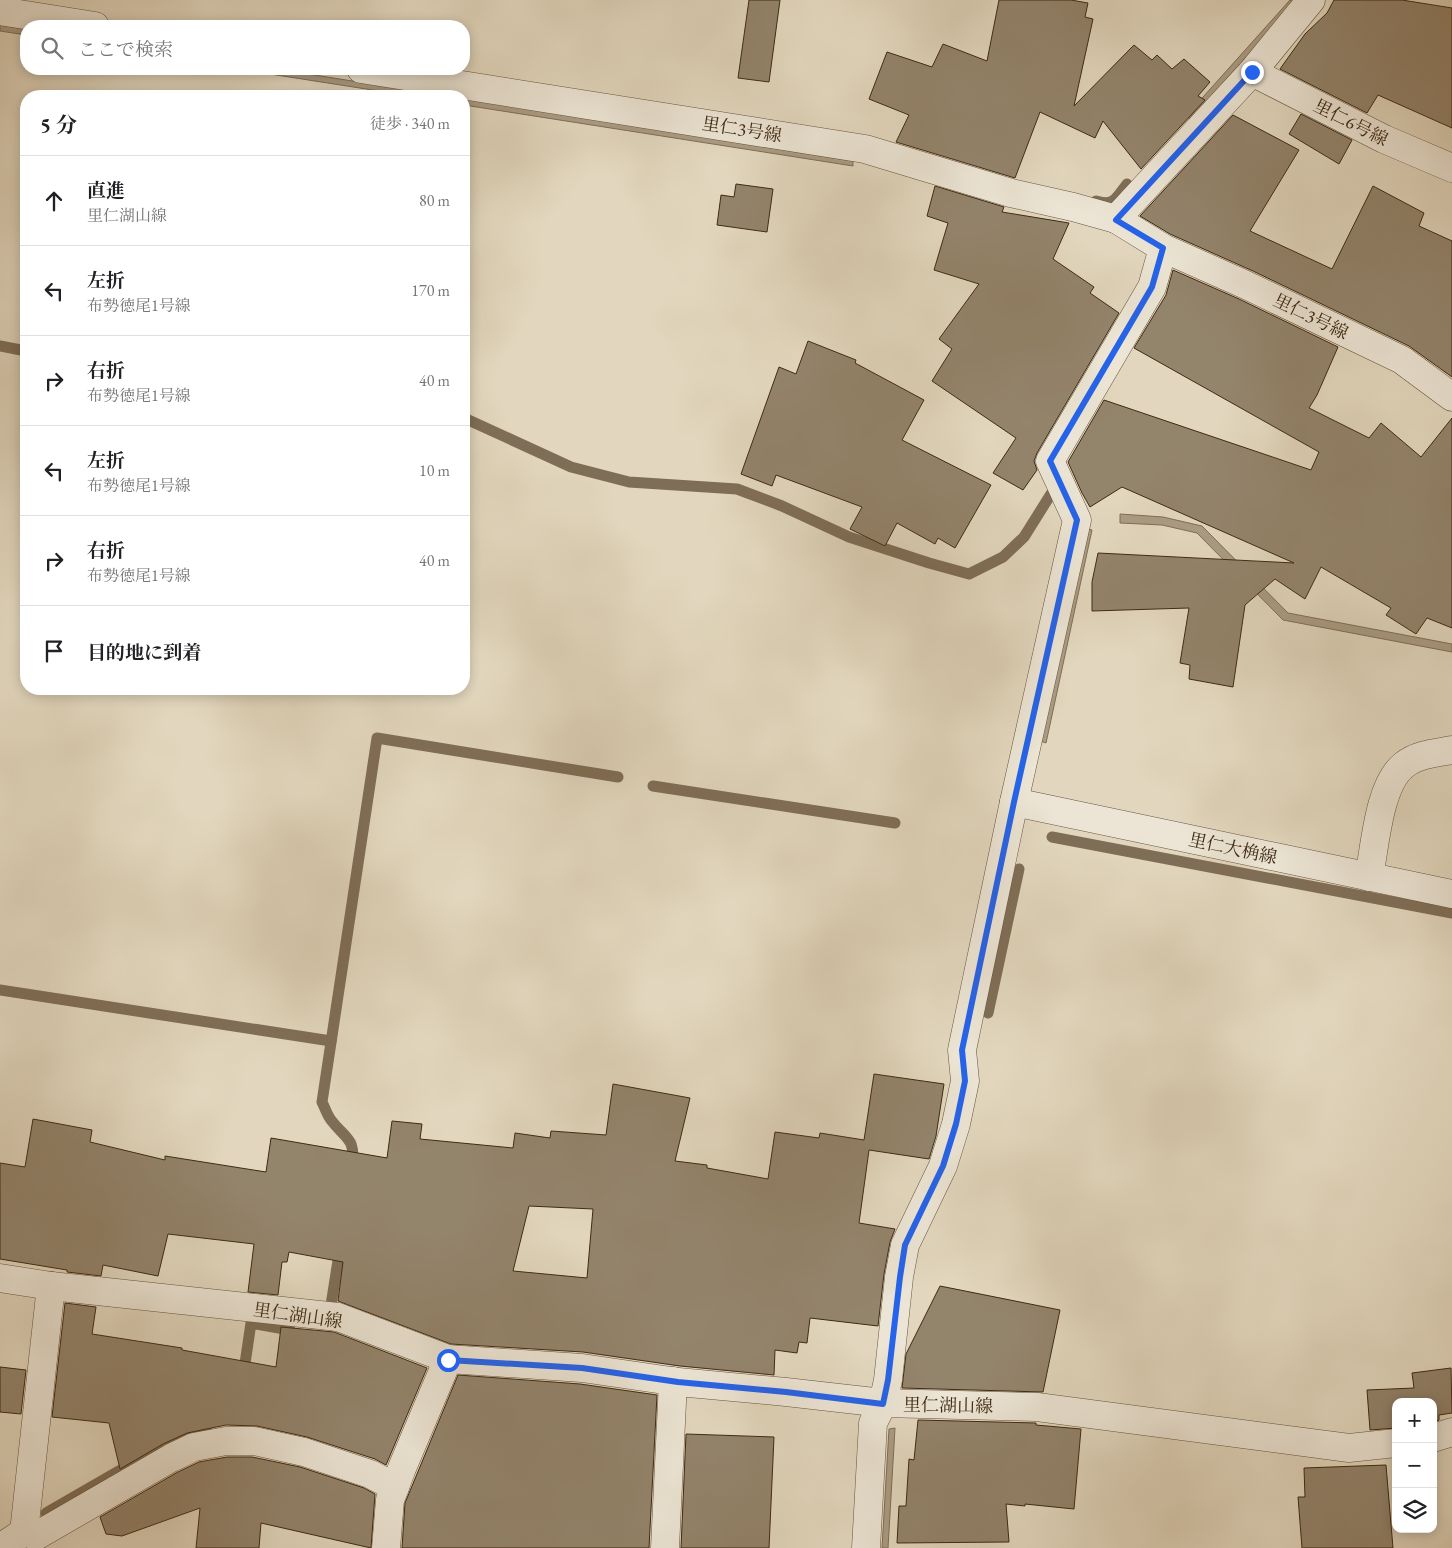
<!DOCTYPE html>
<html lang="ja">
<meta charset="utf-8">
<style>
:root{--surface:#fff;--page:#f6f6f6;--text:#202124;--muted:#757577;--line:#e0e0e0}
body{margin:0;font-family:"EB Garamond","Noto Serif JP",serif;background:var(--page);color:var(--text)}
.controls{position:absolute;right:15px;bottom:15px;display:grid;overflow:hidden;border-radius:10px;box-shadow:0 2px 12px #0003}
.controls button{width:45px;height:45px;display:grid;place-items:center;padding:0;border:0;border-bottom:1px solid var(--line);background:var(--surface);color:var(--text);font:25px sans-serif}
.stop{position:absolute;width:15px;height:15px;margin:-11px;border:4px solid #2563eb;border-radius:50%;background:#fff}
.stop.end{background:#2563eb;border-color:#fff;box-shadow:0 1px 5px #0008}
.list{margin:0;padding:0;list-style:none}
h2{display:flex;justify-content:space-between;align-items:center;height:65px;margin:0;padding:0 20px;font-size:21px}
h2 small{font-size:16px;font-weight:400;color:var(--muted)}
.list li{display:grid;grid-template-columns:32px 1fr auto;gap:15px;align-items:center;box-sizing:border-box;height:90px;padding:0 20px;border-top:1px solid var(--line)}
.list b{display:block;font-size:19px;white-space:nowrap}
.list p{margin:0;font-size:16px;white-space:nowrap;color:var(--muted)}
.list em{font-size:16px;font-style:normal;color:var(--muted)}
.icon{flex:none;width:28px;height:28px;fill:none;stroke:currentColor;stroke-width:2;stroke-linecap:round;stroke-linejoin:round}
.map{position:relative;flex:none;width:1452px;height:1548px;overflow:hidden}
.search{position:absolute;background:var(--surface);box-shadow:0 2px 12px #0003;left:20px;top:20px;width:450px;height:55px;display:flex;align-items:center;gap:12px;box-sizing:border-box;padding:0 18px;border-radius:20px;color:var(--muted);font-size:19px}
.panel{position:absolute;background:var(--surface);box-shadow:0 2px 12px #0003;left:20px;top:90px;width:450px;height:605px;border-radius:20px}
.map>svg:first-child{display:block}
.water{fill:#aa9c84;stroke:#7f6e57}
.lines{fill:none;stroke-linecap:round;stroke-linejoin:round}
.stream{stroke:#7f6e57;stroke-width:11}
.building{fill:#93846c;stroke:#3e2a13;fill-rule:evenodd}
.minor-casing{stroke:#67553e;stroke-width:29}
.minor{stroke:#ece5d5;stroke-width:28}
.route{stroke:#2563eb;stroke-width:6}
.labels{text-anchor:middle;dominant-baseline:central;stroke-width:5;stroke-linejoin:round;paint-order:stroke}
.street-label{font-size:18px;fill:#3e2a13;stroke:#ece5d5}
</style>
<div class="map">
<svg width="1452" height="1548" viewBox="0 0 1452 1548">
<rect width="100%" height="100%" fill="#e2d7be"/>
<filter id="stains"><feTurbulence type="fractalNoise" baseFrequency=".004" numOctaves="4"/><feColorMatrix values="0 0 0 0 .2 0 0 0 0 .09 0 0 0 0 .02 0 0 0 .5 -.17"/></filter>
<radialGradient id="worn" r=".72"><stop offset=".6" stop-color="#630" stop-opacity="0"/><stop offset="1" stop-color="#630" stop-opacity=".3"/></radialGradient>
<!-- water -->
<g class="water">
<path d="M 1290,0 L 1298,0 L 1190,119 L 1186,116 Z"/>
<path d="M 0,25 L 26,29 L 26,35 L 0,31 Z"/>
<path d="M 238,69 L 276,69 L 448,96 L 411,96 Z"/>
<path d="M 464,99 L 853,161 L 853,166 L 464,105 Z"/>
<path d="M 1120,514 L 1163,517 L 1202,526 L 1288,613 L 1452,644 L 1452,652 L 1283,620 L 1197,533 L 1162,525 L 1120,523 Z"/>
<path d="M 1082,527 L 1092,530 L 1046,743 L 1040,741 Z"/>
<path d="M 895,1428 L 888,1548 L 882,1548 L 889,1429 Z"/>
</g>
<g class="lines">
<!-- stream -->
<g class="stream">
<path d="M 1096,201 C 1114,207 1117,197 1127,184"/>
<path d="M 0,346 L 26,351"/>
<path d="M 464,418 L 571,467 L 629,482 L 737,489 L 782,506 L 849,537 L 929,563 L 969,574 L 1003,557 L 1024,537 L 1051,494"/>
<path d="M 653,786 L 895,823"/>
<path d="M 1052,837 L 1452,913"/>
<path d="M 0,990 L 331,1041"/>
<path d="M 988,1013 L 1019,869"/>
<path d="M 352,1167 C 356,1137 346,1140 331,1120 C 327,1115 325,1108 322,1102 L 377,738 L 618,777"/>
<path d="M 331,1305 L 340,1248"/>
<path d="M 243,1377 L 251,1323 L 290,1330"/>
<path d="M 46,1513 L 157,1449 L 208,1425"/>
</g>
</g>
<!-- building -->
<g class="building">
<path d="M 749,0 L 780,0 L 769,82 L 738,78 Z"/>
<path d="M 999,0 L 1071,0 L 1088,3 L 1085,17 L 1093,19 L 1074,106 L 1134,45 L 1152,60 L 1157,55 L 1172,69 L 1184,59 L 1210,82 L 1198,96 L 1205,100 L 1141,169 L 1103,121 L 1095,138 L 1040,112 L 1015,178 L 896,142 L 909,115 L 869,99 L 887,52 L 932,67 L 943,44 L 987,61 Z"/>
<path d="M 1334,0 L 1402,0 L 1452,8 L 1452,128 L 1378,95 L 1367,113 L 1280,69 L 1305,34 L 1327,13 Z"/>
<path d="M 1301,114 L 1352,140 L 1339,164 L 1289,134 Z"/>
<path d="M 1233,115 L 1299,150 L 1250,231 L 1332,269 L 1373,186 L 1424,213 L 1419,226 L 1452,241 L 1452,377 L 1409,346 L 1253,271 L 1170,234 L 1140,216 Z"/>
<path d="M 736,184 L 773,189 L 767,232 L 717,225 L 721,195 L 734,197 Z"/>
<path d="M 935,186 L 1004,207 L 1002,212 L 1069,223 L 1053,259 L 1094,287 L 1090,293 L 1119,313 L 1037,453 L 1034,461 L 1037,470 L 1023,490 L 993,473 L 1016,438 L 932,381 L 952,349 L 939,339 L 979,284 L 934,270 L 948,223 L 927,216 Z"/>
<path d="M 1173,270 L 1239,299 L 1338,347 L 1317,395 L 1309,408 L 1369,438 L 1381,423 L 1421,457 L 1452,418 L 1452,628 L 1427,618 L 1416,634 L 1386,615 L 1391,608 L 1321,567 L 1305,599 L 1275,579 L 1245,605 L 1233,687 L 1189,679 L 1190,665 L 1180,663 L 1189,608 L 1092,611 L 1092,582 L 1098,553 L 1294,563 L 1122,487 L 1090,507 L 1082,493 L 1068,462 L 1104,400 L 1311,470 L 1319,452 L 1134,348 L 1166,295 Z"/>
<path d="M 808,341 L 856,360 L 855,363 L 924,400 L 902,440 L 991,485 L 955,548 L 938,538 L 935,544 L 897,523 L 885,546 L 850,529 L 862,507 L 776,475 L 772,486 L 741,474 L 779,367 L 796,374 Z"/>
<path d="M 874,1074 L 944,1084 L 936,1136 L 929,1159 L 869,1150 L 859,1223 L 895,1229 L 890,1242 L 884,1274 L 878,1326 L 810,1318 L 807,1343 L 799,1342 L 797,1353 L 775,1350 L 774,1375 L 680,1366 L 583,1352 L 451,1344 L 338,1301 L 343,1262 L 289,1252 L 287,1262 L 282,1262 L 278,1295 L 248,1292 L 254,1244 L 168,1234 L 158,1276 L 103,1265 L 101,1276 L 67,1272 L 67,1270 L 0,1259 L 0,1163 L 25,1167 L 33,1119 L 92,1130 L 90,1142 L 165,1160 L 165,1156 L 266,1172 L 271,1138 L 387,1158 L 392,1121 L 422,1124 L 420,1139 L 513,1148 L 515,1133 L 550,1138 L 551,1131 L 606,1135 L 613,1084 L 690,1098 L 675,1161 L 707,1165 L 707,1168 L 768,1179 L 775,1132 L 819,1138 L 820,1133 L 864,1140 ZM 529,1206 L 593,1209 L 587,1278 L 513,1271 Z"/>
<path d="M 940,1286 L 1060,1310 L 1043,1392 L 902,1388 L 906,1354 Z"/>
<path d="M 65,1303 L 96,1307 L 92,1334 L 182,1348 L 182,1350 L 276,1367 L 281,1327 L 334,1332 L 427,1368 L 386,1465 L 375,1459 L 307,1437 L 257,1426 L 226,1425 L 187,1433 L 163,1444 L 120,1469 L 109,1423 L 52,1417 Z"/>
<path d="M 0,1367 L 26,1370 L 21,1414 L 0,1412 Z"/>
<path d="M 1451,1368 L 1452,1413 L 1439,1415 L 1439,1420 L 1433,1422 L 1433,1402 L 1396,1402 L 1396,1428 L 1370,1430 L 1367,1390 L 1414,1388 L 1412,1373 Z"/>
<path d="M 458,1375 L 580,1384 L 657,1395 L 649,1548 L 402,1548 L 405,1503 Z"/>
<path d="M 918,1420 L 1036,1423 L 1036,1425 L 1081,1429 L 1074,1509 L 1025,1504 L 1025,1506 L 1006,1504 L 1009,1542 L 897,1543 L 899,1506 L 906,1506 L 909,1459 L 914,1460 Z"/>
<path d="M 686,1434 L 774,1437 L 769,1548 L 681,1548 Z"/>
<path d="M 227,1457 L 252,1457 L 300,1467 L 364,1488 L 375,1494 L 371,1548 L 261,1523 L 259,1548 L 196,1548 L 200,1508 L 122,1536 L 106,1534 L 100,1517 L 178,1472 L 199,1462 Z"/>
<path d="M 1386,1465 L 1393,1548 L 1302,1548 L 1298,1497 L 1305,1497 L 1304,1468 Z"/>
</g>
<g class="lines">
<defs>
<g id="minor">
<path d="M 0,11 L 95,26"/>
<path d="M 361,69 L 865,149 L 1011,193 L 1073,207 L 1116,219"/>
<path d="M 1252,72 L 1384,139 L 1452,168"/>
<path d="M 1163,248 L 1246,285 L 1402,360 L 1452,397"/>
<path d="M 1014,802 L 1452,894"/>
<path d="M 1369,877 C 1375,846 1379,784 1404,765 C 1418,754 1436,753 1452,750"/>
<path d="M 0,1278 L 51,1286 L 338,1317 L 448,1359 L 582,1368 L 678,1382 L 786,1392 L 883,1403 L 1037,1407 L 1349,1448 L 1396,1443"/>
<path d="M 51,1286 L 24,1532 L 36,1536 L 171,1458 L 194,1447 L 226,1441 L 254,1441 L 304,1452 L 370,1474 L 395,1487"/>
<path d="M 1433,1438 L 1452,1432"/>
<path d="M 0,1548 L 24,1532"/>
<path d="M 386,1548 L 390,1500 L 402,1468 L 448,1359"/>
<path d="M 665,1548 L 673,1381"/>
<path d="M 866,1548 L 873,1423 L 883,1403 L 888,1380 L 899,1277 L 905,1245 L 943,1166 L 956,1124 L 965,1081 L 962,1050 L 1014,802 L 1077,520 L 1050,461 L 1152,287 L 1163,248 L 1116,219 L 1252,72 L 1311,0"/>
</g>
</defs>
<!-- minor casing -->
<use href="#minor" class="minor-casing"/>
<!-- minor -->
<use href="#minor" class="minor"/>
</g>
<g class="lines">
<!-- route -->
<path class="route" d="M 448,1360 L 582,1368 L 678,1382 L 786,1392 L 883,1404 L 888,1380 L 900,1277 L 905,1245 L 943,1166 L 956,1124 L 965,1081 L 962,1050 L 1014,802 L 1077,520 L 1050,461 L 1152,287 L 1163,248 L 1116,220 L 1252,72"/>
</g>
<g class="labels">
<!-- street labels -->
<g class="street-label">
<text transform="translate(1351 122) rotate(27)">里仁6号線</text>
<text transform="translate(742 129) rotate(9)">里仁3号線</text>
<text transform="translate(1311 316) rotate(26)">里仁3号線</text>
<text transform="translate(1233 848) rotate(12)">里仁大桷線</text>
<text transform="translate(298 1315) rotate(8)">里仁湖山線</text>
<text transform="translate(948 1405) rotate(1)">里仁湖山線</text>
</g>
</g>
<rect width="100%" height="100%" filter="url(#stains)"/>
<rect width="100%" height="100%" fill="url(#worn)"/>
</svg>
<div class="controls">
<button>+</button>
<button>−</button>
<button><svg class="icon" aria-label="layers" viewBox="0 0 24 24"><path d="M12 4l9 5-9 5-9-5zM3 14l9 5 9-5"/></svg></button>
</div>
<div class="stop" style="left:448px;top:1360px"></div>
<div class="stop end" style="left:1252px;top:72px"></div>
<div class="search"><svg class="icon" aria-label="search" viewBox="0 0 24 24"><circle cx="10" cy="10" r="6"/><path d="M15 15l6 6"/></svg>ここで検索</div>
<section class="panel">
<h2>5 分<small>徒歩 · 340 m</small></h2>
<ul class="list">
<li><svg class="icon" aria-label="ahead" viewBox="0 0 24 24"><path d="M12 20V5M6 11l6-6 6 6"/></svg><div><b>直進</b><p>里仁湖山線</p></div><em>80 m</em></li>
<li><svg class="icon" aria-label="left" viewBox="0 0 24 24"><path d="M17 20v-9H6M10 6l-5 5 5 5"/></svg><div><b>左折</b><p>布勢徳尾1号線</p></div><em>170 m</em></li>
<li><svg class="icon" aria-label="right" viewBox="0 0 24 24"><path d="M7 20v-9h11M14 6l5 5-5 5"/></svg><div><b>右折</b><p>布勢徳尾1号線</p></div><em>40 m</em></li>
<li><svg class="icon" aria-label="left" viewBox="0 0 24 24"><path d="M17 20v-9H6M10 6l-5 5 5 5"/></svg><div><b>左折</b><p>布勢徳尾1号線</p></div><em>10 m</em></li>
<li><svg class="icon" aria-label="right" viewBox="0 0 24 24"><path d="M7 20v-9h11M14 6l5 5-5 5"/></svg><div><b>右折</b><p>布勢徳尾1号線</p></div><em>40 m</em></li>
<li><svg class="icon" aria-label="arrive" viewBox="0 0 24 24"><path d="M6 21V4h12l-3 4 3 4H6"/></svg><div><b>目的地に到着</b></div></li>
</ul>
</section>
</div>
